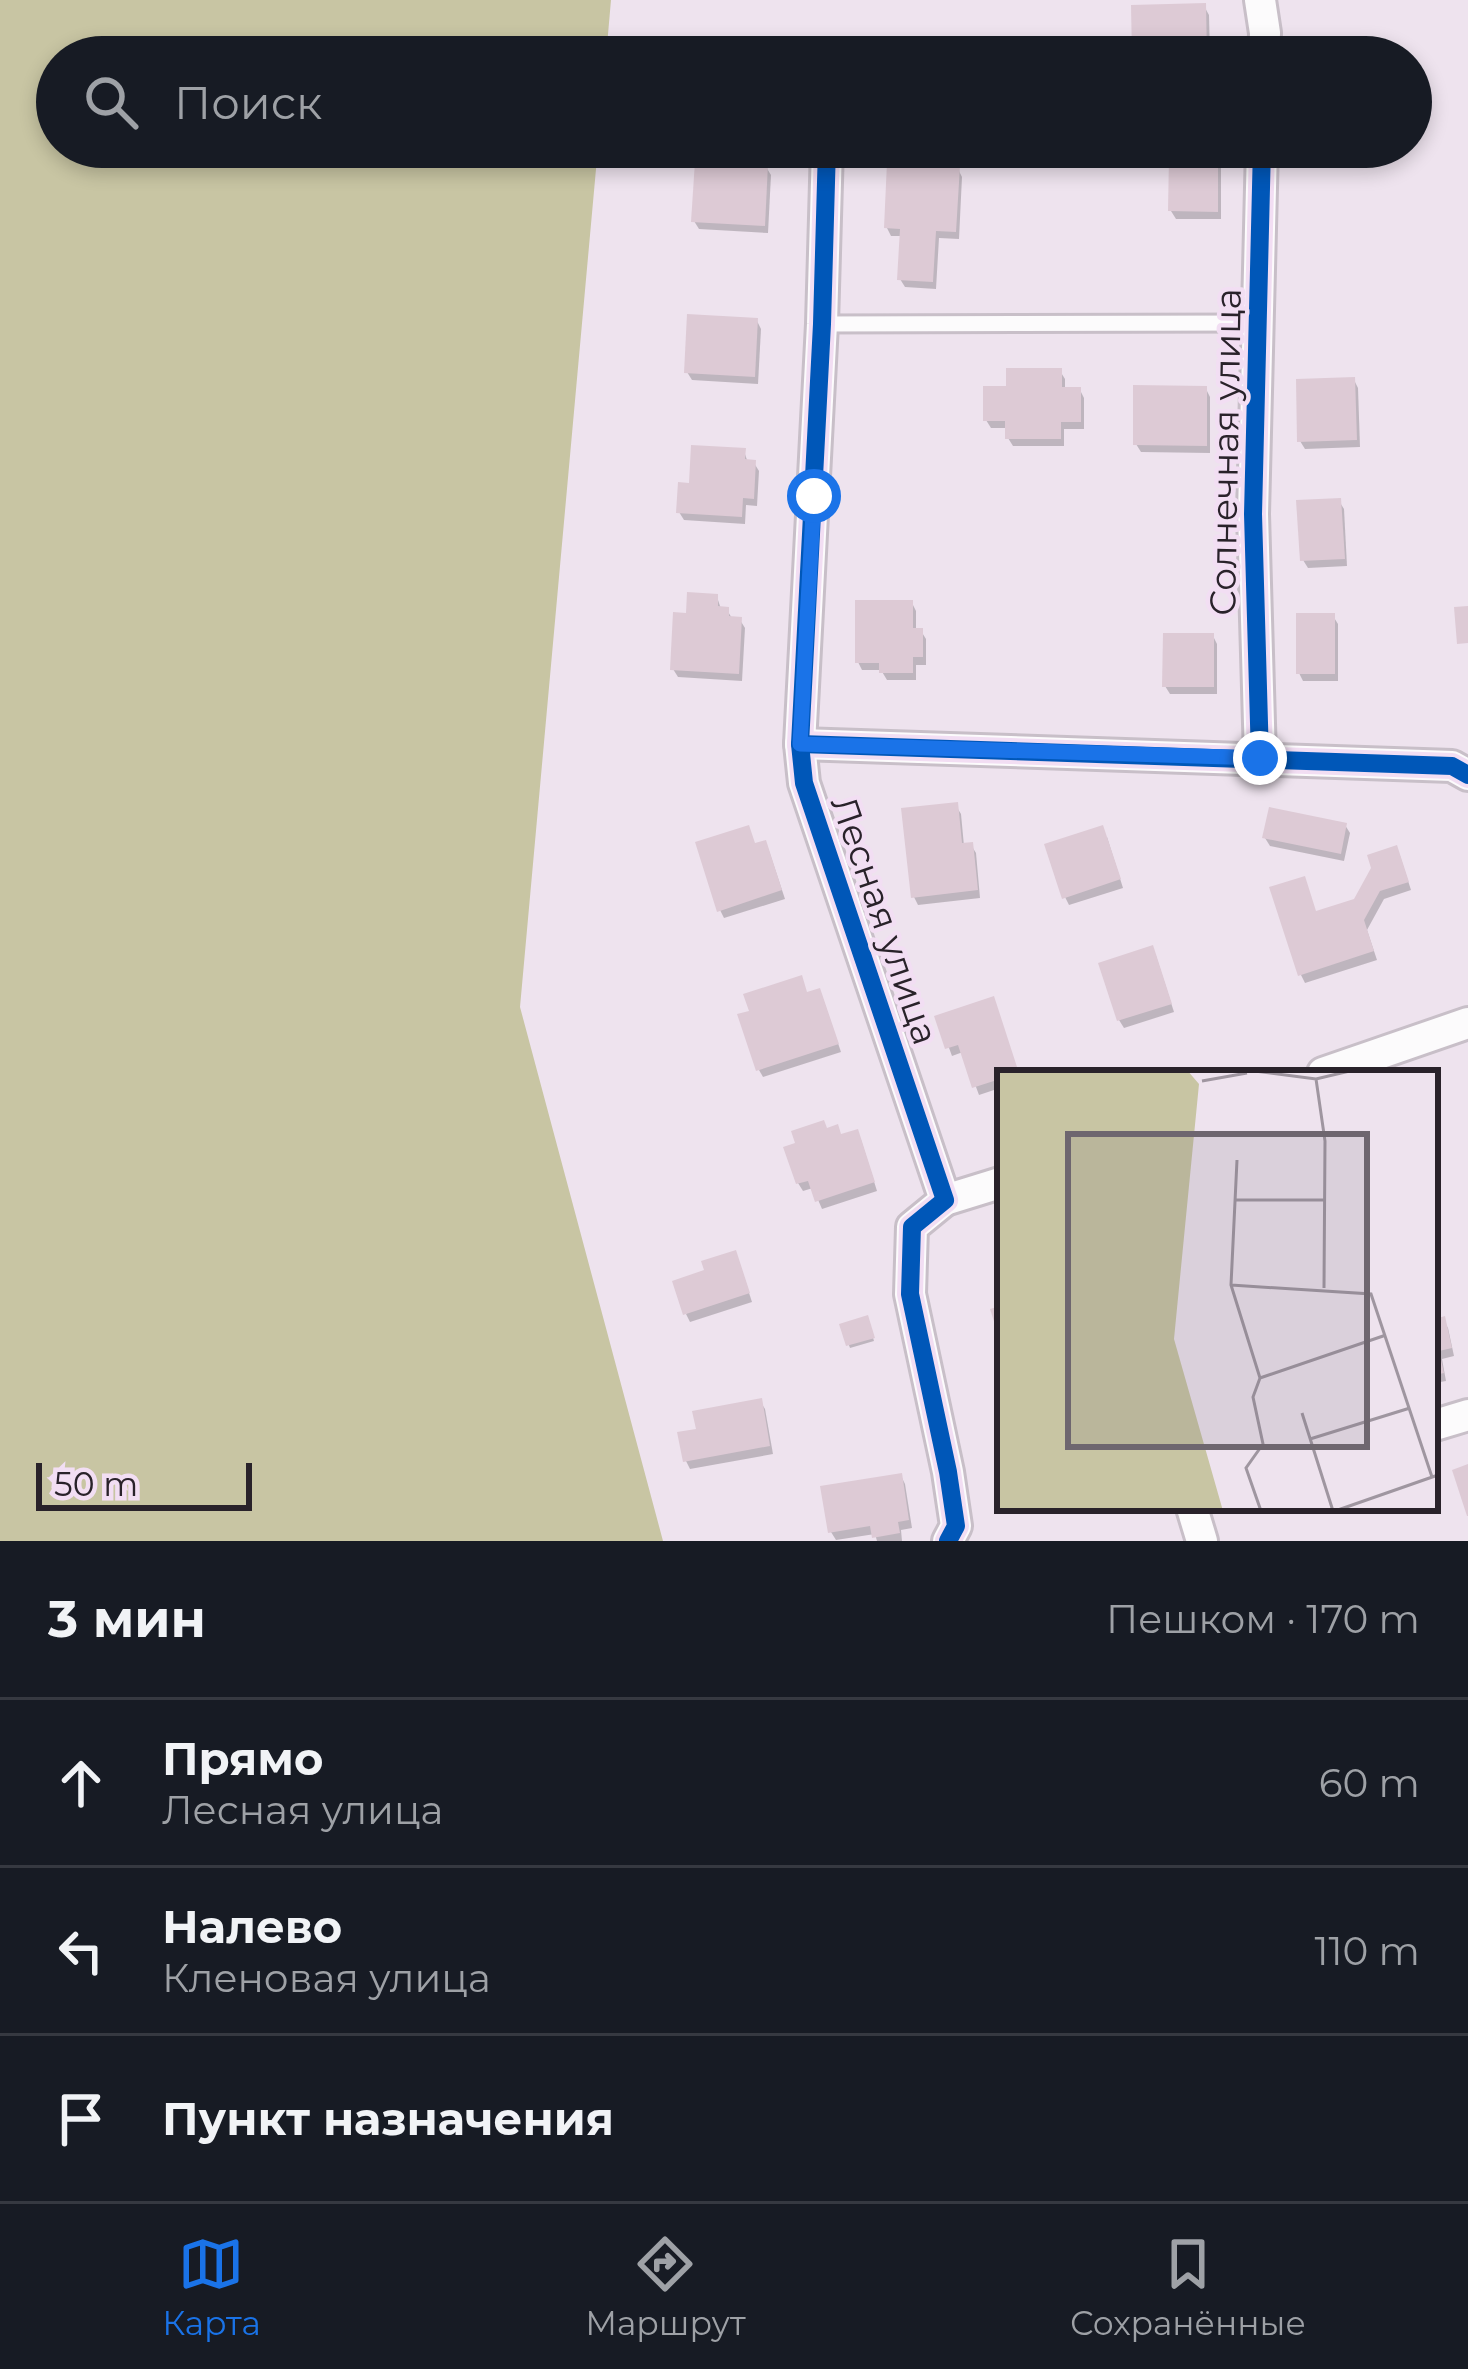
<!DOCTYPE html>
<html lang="ru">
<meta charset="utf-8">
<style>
:root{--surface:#171b24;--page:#242831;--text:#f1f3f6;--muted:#9ea1a6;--line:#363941;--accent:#1a73e8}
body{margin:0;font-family:Montserrat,sans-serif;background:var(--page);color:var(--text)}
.scale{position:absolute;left:36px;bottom:30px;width:216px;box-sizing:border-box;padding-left:12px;border:6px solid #29222a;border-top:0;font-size:33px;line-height:42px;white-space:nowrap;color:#29222a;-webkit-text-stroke:9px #f2def3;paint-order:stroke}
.stop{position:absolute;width:36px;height:36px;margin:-27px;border:9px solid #1a73e8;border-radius:50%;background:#fff}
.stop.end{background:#1a73e8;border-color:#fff;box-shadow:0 3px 12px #0008}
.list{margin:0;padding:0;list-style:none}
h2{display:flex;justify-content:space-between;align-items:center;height:156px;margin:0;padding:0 48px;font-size:51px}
h2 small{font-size:39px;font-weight:400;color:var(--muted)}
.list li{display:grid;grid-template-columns:78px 1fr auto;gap:36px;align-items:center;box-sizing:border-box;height:168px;padding:0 48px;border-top:3px solid var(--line)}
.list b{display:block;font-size:45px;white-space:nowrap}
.list p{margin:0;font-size:39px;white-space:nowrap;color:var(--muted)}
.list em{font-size:39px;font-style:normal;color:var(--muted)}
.icon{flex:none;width:66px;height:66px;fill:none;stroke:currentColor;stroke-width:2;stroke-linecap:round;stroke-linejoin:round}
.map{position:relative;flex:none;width:1468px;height:1541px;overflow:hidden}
.search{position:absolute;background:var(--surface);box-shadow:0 6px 18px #0003;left:36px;right:36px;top:36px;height:132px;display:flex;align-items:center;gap:30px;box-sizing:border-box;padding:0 42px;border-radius:66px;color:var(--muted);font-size:45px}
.sheet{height:660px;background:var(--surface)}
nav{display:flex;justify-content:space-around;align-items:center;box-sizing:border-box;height:168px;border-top:3px solid var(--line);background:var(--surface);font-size:33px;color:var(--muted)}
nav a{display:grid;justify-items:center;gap:6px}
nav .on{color:var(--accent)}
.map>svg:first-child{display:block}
.forest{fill:#c8c5a3}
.shadow{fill:#0003}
.building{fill:#ddcad5}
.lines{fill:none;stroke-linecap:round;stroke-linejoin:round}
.lane-casing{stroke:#c8bfc8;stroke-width:21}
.street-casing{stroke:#c8bfc8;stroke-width:36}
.lane{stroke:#fcfbfc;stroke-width:15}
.street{stroke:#fcfbfc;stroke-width:30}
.cycleway-casing{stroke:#f2def3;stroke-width:26}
.cycleway{stroke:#0057b8;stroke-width:18}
.route{stroke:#1a73e8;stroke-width:15}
.labels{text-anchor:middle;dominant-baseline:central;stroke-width:9;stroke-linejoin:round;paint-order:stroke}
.street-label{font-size:36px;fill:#29222a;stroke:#f2def3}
.inset-road{fill:none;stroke:#9f96a0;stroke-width:3}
.view{fill:#6e666f;fill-opacity:0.15;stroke:#6e666f;stroke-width:6}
.inset-edge{fill:none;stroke:#29222a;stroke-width:6}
</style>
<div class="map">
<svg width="1468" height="1541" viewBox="0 0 1468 1541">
<rect width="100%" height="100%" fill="#eee3ee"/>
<!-- forest -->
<path class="forest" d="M 0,0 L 611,0 L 606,57 L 57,57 L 57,147 L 598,147 L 520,1007 L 663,1541 L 0,1541 Z"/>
<!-- shadow -->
<g class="shadow">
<path d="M 1204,6 L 1209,15 L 1210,57 L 1135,57 Z"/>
<path d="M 1217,160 L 1221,168 L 1221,219 L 1176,219 L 1171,211 Z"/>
<path d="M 766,167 L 771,175 L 768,233 L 699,229 L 694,221 Z"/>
<path d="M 958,169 L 962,177 L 959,239 L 939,238 L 936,289 L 905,287 L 900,279 L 903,236 L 891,236 L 887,228 Z"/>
<path d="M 757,321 L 761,329 L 758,384 L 692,380 L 687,372 Z"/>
<path d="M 1060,371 L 1065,379 L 1065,390 L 1080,390 L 1084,398 L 1084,429 L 1064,429 L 1064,446 L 1013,446 L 1008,438 L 1008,428 L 991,428 L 986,420 L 1009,390 Z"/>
<path d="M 1354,380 L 1358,388 L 1360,447 L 1305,449 L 1300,441 Z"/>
<path d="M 1206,389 L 1210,397 L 1210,453 L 1141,452 L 1136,444 Z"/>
<path d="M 744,451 L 748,463 L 754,463 L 759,471 L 757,506 L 746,505 L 745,524 L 684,520 L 679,512 L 692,486 Z"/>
<path d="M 1339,501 L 1344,509 L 1347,566 L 1308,568 L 1303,560 Z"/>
<path d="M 717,597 L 721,609 L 727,610 L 733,620 L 740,620 L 745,628 L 742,681 L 678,677 L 673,669 Z"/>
<path d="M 912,603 L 916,611 L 916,631 L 921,631 L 926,639 L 926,665 L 916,665 L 916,680 L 887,680 L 881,670 L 862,670 L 858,662 Z"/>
<path d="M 1333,616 L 1338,624 L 1338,681 L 1303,681 L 1299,673 Z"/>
<path d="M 1213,636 L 1217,644 L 1217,694 L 1170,694 L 1165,686 Z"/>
<path d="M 956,806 L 961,814 L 964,846 L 971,845 L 976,853 L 980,898 L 918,905 L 914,897 Z"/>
<path d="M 1345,825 L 1350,833 L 1344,861 L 1270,846 L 1265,838 Z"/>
<path d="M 1107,837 L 1123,888 L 1069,905 L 1065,897 Z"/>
<path d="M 755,846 L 769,851 L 785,899 L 724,918 L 720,910 Z"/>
<path d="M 1400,856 L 1411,890 L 1384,899 L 1367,930 L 1377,960 L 1305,983 L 1301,975 L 1316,914 L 1356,901 Z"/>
<path d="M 1156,956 L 1174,1012 L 1124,1028 L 1119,1020 Z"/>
<path d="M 808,995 L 823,999 L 841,1052 L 763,1077 L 759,1070 Z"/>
<path d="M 938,1018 L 1000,1073 L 1000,1088 L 979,1095 L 963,1052 L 952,1056 Z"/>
<path d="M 827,1131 L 861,1140 L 877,1191 L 822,1209 L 813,1188 L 803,1191 L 798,1183 Z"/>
<path d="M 739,1262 L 752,1302 L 690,1322 L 686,1314 Z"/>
<path d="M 1443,1320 L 1448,1328 L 1454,1356 L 1442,1359 L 1446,1381 L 1435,1383 L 1435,1322 Z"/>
<path d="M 868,1321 L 874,1341 L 850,1348 L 842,1326 Z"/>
<path d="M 760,1401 L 765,1409 L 773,1454 L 690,1469 L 686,1461 Z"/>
<path d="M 901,1476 L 905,1484 L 912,1528 L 901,1530 L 902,1541 L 877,1541 L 875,1534 L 836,1540 L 831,1532 Z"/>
</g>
<!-- building -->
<g class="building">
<path d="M 1206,3 L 1207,57 L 1132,57 L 1131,5 Z"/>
<path d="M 1169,156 L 1218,157 L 1218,212 L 1168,211 Z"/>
<path d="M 695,161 L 768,164 L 765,226 L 691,222 Z"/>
<path d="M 887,162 L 960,166 L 956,232 L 936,231 L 933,282 L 897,280 L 900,229 L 884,228 Z"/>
<path d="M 687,314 L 758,318 L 755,377 L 684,373 Z"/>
<path d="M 1006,368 L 1062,368 L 1062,387 L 1081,387 L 1081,422 L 1061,422 L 1061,439 L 1005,439 L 1005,421 L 983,421 L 983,386 L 1006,386 Z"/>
<path d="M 1355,377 L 1357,440 L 1297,442 L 1296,379 Z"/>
<path d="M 1133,385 L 1207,386 L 1207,446 L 1133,445 Z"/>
<path d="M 691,445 L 746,448 L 745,459 L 756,460 L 754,499 L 743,498 L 742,517 L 676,513 L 678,482 L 689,483 Z"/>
<path d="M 1341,498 L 1345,559 L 1300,561 L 1296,500 Z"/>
<path d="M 687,592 L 718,594 L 718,606 L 729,607 L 729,616 L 742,617 L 739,674 L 670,670 L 673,612 L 686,613 Z"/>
<path d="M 855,600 L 913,600 L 913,628 L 923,628 L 923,657 L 913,657 L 913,673 L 879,673 L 879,663 L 855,663 Z"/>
<path d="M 1468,606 L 1468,643 L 1457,644 L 1454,607 Z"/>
<rect x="1296" y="613" width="39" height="61"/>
<path d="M 1163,633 L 1214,633 L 1214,687 L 1162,687 Z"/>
<path d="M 958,802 L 962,843 L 973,842 L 978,890 L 911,898 L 901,808 Z"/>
<path d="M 1269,807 L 1347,823 L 1341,854 L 1262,838 Z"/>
<path d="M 749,825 L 755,843 L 766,840 L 782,890 L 717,912 L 695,842 Z"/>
<path d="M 1103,825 L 1121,879 L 1062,899 L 1044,844 Z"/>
<path d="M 1397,845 L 1409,882 L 1380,891 L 1364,920 L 1374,951 L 1298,976 L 1269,887 L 1305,876 L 1316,911 L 1354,899 L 1371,868 L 1367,855 Z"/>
<path d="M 1153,945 L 1172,1004 L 1117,1021 L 1098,963 Z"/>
<path d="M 802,975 L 807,992 L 820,988 L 839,1044 L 756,1071 L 737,1014 L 749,1011 L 743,994 Z"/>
<path d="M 994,996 L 1019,1073 L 1000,1073 L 1000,1079 L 972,1088 L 958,1045 L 945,1049 L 934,1016 Z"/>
<path d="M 824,1120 L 827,1128 L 838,1124 L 841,1134 L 858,1129 L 875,1182 L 815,1202 L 808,1181 L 796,1184 L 783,1147 L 795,1143 L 791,1131 Z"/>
<path d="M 736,1250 L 750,1293 L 683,1315 L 672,1281 L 704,1270 L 701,1261 Z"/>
<path d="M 1000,1306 L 1000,1337 L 999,1337 L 990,1309 Z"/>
<path d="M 868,1315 L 875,1338 L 846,1346 L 839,1324 Z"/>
<path d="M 1445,1316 L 1452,1348 L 1439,1351 L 1444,1373 L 1435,1375 L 1435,1319 Z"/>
<path d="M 762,1398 L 770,1446 L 683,1462 L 677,1432 L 696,1429 L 692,1411 Z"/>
<path d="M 1468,1464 L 1468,1516 L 1467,1516 L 1452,1470 Z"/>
<path d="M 902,1473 L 909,1520 L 898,1522 L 900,1533 L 872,1538 L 870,1526 L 828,1533 L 820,1486 Z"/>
</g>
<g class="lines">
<defs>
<path id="lane" d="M 822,324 L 1258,323"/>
<g id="street">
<path d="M 1260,0 L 1265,33 L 1264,57"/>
<path d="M 827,147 L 822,324 L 800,744 L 804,783 L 945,1200 L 912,1227 L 910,1294 L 948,1472 L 956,1526 L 948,1541"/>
<path d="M 800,744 L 1452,766 L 1468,775"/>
<path d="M 1260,758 L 1253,514 L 1262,147"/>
<path d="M 1323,1073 L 1468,1023"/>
<path d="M 945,1200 L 1000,1183"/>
<path d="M 1435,1425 L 1468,1415"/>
<path d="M 1192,1508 L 1202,1541"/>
</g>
</defs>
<!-- lane casing -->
<use href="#lane" class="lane-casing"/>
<!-- street casing -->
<use href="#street" class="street-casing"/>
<!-- lane -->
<use href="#lane" class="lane"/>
<!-- street -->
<use href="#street" class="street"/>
<defs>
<g id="cycleway">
<path d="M 827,147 L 822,324 L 800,744 L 804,783 L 945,1200 L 912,1227 L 910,1294 L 948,1472 L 956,1526 L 948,1541"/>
<path d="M 800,744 L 1452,766 L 1468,775"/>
<path d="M 1260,758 L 1253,514 L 1262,147"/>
</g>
</defs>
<!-- cycleway casing -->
<use href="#cycleway" class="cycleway-casing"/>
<!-- cycleway -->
<use href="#cycleway" class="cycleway"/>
</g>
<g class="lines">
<!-- route -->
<path class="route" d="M 814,496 L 800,744 L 1260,758"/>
</g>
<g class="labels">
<!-- street labels -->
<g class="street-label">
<text transform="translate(1225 452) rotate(-89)">Солнечная улица</text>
<text transform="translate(885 920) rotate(71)">Лесная улица</text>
</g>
</g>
<!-- overview -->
<g transform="translate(997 1070)">
<rect width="441" height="441" fill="#eee3ee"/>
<path d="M 0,0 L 190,0 L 202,14 L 177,269 L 226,441 L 0,441 Z" fill="#c8c5a3"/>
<path class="inset-road" d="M 250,0 L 319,9 L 357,0M 319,9 L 328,71 L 327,218M 205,11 L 250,3M 240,90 L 234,215 L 263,308 L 256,327 L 266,374 L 249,398 L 264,441M 238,130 L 327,130M 234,215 L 374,224 L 435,407M 263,308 L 389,265M 305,343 L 336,441M 313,369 L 413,338M 338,441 L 441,405"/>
<path class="view" d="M 71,64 L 370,64 L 370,377 L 71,377 Z"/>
<rect width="441" height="441" class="inset-edge"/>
</g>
</svg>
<div class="scale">50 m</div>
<div class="stop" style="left:814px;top:496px"></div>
<div class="stop end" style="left:1260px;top:758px"></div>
<div class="search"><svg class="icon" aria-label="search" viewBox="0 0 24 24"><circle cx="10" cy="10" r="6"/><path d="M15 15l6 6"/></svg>Поиск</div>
</div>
<section class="sheet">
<h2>3 мин<small>Пешком · 170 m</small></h2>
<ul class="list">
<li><svg class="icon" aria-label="ahead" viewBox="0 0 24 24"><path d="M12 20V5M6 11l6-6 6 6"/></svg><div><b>Прямо</b><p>Лесная улица</p></div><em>60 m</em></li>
<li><svg class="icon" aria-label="left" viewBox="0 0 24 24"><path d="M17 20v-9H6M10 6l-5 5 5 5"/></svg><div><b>Налево</b><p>Кленовая улица</p></div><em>110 m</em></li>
<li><svg class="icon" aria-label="arrive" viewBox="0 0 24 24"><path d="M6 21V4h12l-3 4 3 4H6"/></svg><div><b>Пункт назначения</b></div></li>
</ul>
</section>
<nav>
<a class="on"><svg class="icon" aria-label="map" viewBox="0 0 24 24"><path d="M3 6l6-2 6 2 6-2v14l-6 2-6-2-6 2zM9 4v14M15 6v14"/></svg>Карта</a>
<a><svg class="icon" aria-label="directions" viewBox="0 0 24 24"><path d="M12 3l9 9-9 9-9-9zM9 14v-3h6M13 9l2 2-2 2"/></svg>Маршрут</a>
<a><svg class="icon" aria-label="saved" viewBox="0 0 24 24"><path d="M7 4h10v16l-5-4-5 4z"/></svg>Сохранённые</a>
</nav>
